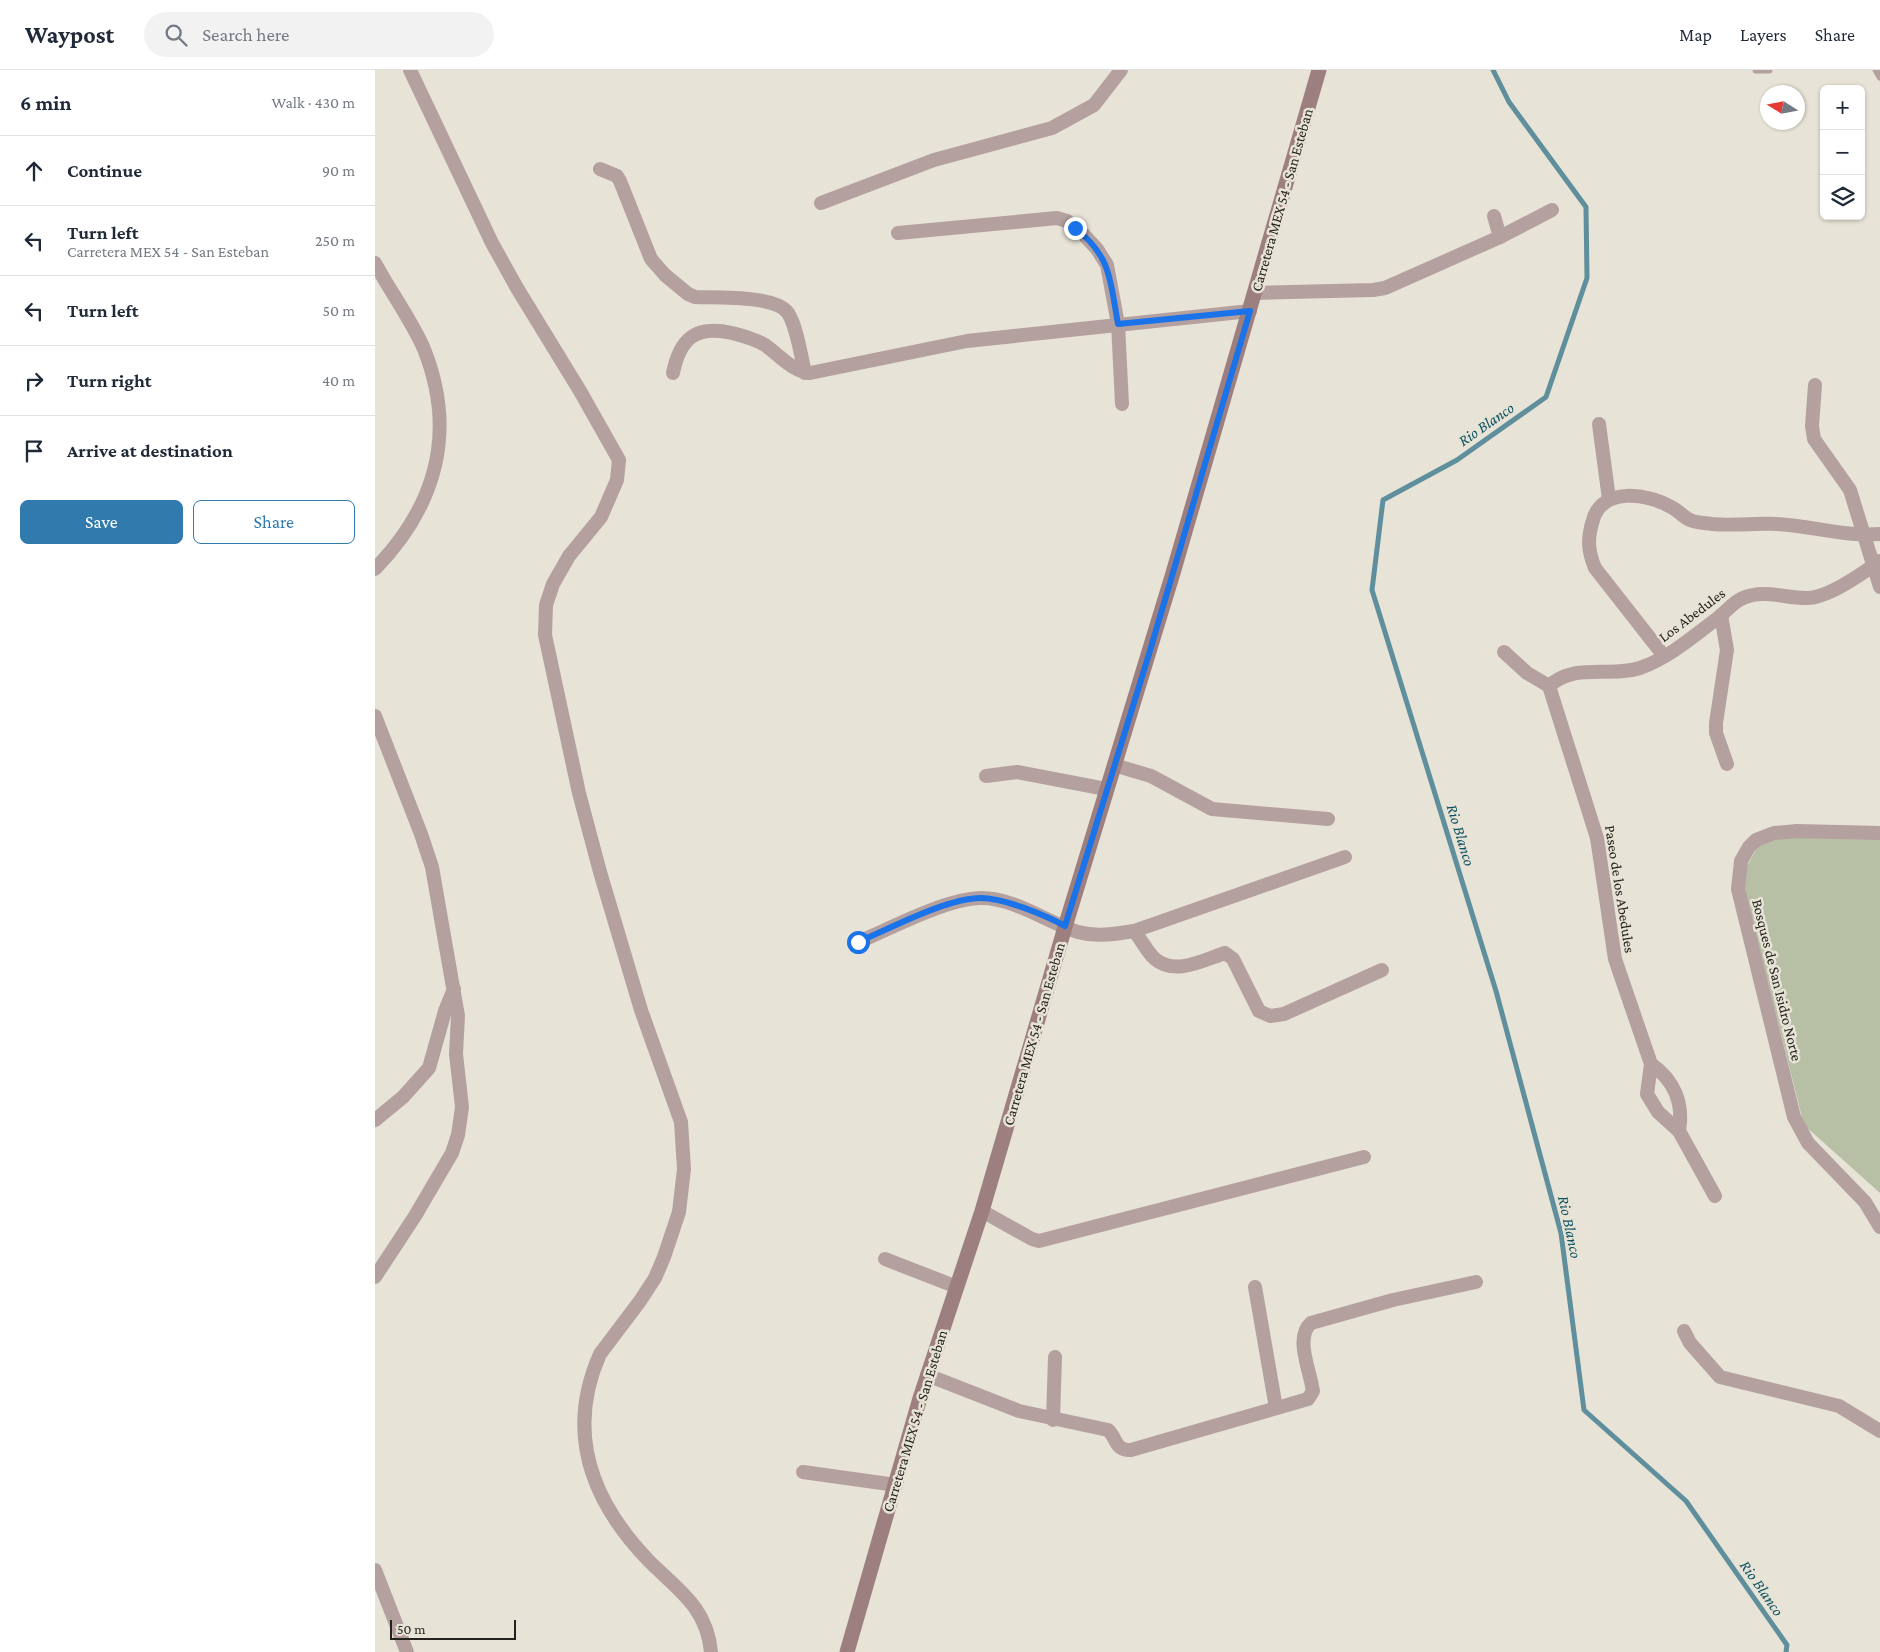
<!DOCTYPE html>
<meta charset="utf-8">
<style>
:root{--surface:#fff;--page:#f2f2f3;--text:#1f2937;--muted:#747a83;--line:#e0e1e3;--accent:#317aae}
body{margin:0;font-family:"Crimson Pro",serif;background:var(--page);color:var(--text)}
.controls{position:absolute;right:15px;top:15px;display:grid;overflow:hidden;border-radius:8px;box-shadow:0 1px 4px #0004}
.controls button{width:45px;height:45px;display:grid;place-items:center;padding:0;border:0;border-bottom:1px solid var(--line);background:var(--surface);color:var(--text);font:25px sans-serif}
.compass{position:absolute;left:1385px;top:15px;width:45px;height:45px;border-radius:50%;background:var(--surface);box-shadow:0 1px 4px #0004;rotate:281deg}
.scale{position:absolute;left:15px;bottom:12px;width:126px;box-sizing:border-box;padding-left:5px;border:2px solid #24221d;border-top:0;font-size:14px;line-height:18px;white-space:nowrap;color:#24221d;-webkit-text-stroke:4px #e7e3d6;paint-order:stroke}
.stop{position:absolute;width:15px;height:15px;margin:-11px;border:4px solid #1a73e8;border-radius:50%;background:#fff}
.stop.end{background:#1a73e8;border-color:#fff;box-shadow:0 1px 5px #0008}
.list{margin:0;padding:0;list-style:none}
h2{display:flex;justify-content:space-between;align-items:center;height:65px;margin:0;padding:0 20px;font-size:21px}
h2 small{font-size:16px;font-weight:400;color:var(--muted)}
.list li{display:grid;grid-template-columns:32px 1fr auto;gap:15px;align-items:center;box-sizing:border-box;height:70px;padding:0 20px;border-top:1px solid var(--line)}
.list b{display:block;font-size:19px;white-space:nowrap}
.list p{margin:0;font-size:16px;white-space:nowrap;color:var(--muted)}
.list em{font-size:16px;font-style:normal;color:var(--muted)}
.actions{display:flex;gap:10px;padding:15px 20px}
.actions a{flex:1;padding:11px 0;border:1px solid var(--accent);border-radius:8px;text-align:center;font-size:18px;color:var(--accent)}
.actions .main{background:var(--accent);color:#fff}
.icon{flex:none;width:28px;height:28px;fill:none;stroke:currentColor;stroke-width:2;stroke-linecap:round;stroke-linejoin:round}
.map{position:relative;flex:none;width:1505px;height:1582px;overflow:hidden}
header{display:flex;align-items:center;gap:30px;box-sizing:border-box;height:70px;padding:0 25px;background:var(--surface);border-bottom:1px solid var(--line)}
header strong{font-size:24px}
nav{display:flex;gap:28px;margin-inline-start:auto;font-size:18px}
.search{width:350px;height:45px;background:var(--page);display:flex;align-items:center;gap:12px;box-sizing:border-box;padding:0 18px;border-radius:28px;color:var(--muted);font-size:19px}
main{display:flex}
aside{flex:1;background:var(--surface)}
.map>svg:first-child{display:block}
.green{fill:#b7bfa5}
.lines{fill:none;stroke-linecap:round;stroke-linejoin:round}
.stream{stroke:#5f8f9c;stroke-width:5}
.lane{stroke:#b5a0a0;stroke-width:7}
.street{stroke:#b5a0a0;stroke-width:14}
.secondary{stroke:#9d7f7f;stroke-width:15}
.route{stroke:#1a73e8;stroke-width:6}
.labels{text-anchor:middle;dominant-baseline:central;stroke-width:5;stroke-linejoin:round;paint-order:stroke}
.street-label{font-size:15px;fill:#24221d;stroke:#e7e3d6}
.water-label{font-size:16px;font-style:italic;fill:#0c5261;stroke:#e7e3d6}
</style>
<header>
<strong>Waypost</strong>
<div class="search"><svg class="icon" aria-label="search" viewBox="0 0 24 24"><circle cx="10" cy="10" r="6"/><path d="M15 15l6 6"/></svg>Search here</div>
<nav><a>Map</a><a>Layers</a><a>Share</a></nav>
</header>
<main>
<aside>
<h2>6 min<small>Walk · 430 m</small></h2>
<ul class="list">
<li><svg class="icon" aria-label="ahead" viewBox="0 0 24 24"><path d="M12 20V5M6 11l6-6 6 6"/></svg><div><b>Continue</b></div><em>90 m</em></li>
<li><svg class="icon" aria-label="left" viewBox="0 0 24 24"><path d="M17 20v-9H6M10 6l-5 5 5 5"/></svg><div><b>Turn left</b><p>Carretera MEX 54 - San Esteban</p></div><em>250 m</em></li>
<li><svg class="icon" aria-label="left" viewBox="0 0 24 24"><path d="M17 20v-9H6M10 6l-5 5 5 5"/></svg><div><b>Turn left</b></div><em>50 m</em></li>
<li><svg class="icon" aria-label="right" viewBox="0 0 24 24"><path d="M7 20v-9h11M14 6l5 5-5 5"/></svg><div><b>Turn right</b></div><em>40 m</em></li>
<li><svg class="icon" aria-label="arrive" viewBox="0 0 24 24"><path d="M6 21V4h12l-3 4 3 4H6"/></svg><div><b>Arrive at destination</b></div></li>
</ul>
<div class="actions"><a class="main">Save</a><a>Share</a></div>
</aside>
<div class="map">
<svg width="1505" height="1582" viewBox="0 0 1505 1582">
<rect width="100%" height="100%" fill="#e7e3d6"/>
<!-- green -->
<path class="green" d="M 1404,759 L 1505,763 L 1505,1123 L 1429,1055 L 1366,806 L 1384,775 Z"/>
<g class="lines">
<!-- stream -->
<path class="stream" d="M 1118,0 L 1134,32 L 1211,137 L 1212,208 L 1171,327 L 1082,390 L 1008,430 L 997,520 L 1121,921 L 1186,1163 L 1209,1340 L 1311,1431 L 1412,1575 L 1411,1582"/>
<!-- lane -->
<g class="lane">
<path d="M 1381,0 L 1394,0"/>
<path d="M 1501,0 L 1505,7"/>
</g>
<!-- street -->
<g class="street">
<path d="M 35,0 L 117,173 L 142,218 L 205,321 L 244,390 L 242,410 L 226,447 L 194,486 L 178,514 L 171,535 L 170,565 L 204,723 L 225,802 L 266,940 L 306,1052 L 309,1099 L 304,1142 L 289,1187 L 280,1208 L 265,1231 L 225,1284 C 190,1363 217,1432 274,1491 C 303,1520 332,1537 336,1582"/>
<path d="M 225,99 L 242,106 L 245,111 L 276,189 L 290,205 L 313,224 L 320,227 C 341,228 401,225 413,243 C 422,257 426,286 430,303"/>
<path d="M 446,133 L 559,90 L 677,58 L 719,35 L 746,0"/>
<path d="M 1119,146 L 1125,167"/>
<path d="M 523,163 L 682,148 L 692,151 L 709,165 L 722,179 L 732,195 L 743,254 L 747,334"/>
<path d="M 0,193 C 15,221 37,251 49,279 C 82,362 61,436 0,499"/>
<path d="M 880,223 L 998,220 L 1010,218 L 1125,167 L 1177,140"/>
<path d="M 298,303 C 305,268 321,255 357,263 C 369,266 380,269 390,275 C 404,285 417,301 435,303 L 592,271 L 875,241"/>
<path d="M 1440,315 L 1437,356 L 1439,369 L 1475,420 L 1505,517"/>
<path d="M 1224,354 L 1234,429"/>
<path d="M 1346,545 L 1352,580 L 1341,653 L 1341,663 L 1352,694"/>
<path d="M 1129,582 L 1152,603 L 1174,616 L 1222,768 L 1240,889 L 1276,994 L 1272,1024 L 1283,1042 L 1304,1061 L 1340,1126"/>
<path d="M 1289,586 L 1220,498 C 1213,481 1212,469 1218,450 C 1227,417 1272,423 1296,437 C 1303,440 1308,447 1315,450 C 1321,453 1331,453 1337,454 C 1359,456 1381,453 1402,454 C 1437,456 1471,467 1505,464"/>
<path d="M 1174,616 C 1201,592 1234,608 1265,598 C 1294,588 1320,565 1344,547 C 1352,541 1358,532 1368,528 C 1389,519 1409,528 1431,528 C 1452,529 1488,503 1505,491"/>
<path d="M 0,646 L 46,764 L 57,797 L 83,946 L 81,984 L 87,1037 L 83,1065 L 77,1083 L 40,1146 L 0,1207"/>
<path d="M 739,695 L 776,706 L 837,739 L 953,749"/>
<path d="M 611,706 L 642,702 L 731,719"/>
<path d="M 1505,763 L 1422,761 L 1399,763 L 1381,770 L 1374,777 L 1366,791 L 1363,819 L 1419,1047 L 1433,1073 L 1490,1132 L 1505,1157"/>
<path d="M 759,861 C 766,869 772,882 780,889 C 800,906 829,890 850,883 L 858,889 L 884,941 L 895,946 L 909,944 L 1007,900"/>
<path d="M 483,872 C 517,858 570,829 605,828 C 638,827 673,853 703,862 C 721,867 741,864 759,861 L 970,787"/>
<path d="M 1276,994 C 1299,1010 1309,1033 1304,1061"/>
<path d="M 0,1050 L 28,1027 L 54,998 L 70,941 L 79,919"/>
<path d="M 607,1141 L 657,1169 L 664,1171 L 989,1087"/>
<path d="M 510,1189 L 582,1217"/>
<path d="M 880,1217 L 901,1338"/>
<path d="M 1309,1261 L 1315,1273 L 1345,1307 L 1464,1336 L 1505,1361"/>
<path d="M 552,1305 L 644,1341 L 733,1360 C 742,1368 740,1381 756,1380 L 933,1329 L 938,1321 L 937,1316 C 934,1298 920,1267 936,1253 L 1018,1230 L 1101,1212"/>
<path d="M 678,1350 L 680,1287"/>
<path d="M 428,1402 L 521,1415"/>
<path d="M 0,1500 L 32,1582"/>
</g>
<!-- secondary -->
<path class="secondary" d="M 472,1582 L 545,1328 L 607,1141 L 690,857 L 798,503 L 944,0"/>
</g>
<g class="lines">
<!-- route -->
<path class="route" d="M 483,872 C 516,858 572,828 606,828 C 629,828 670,845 690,856 L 774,584 L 875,241 L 743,254 C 735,211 737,187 700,158"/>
</g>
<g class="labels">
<!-- street labels -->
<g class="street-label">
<text transform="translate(907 130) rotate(-74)">Carretera MEX 54 - San Esteban</text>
<text transform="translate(1317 545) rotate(-37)">Los Abedules</text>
<text transform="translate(1245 819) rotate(81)">Paseo de los Abedules</text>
<text transform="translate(1402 910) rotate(76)">Bosques de San Isidro Norte</text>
<text transform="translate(659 964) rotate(-74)">Carretera MEX 54 - San Esteban</text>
<text transform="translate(540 1351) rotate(-73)">Carretera MEX 54 - San Esteban</text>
</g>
<!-- water labels -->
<g class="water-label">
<text transform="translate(1111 354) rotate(-35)">Rio Blanco</text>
<text transform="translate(1086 765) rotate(73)">Rio Blanco</text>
<text transform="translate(1195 1157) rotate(78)">Rio Blanco</text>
<text transform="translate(1387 1518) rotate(55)">Rio Blanco</text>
</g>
</g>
</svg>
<div class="controls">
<button>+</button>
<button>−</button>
<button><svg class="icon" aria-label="layers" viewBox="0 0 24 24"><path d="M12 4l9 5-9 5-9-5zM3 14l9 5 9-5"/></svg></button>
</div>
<svg class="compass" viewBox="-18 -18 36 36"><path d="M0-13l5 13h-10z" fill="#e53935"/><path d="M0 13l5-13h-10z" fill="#747a83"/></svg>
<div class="scale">50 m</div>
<div class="stop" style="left:483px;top:872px"></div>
<div class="stop end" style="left:700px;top:158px"></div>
</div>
</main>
